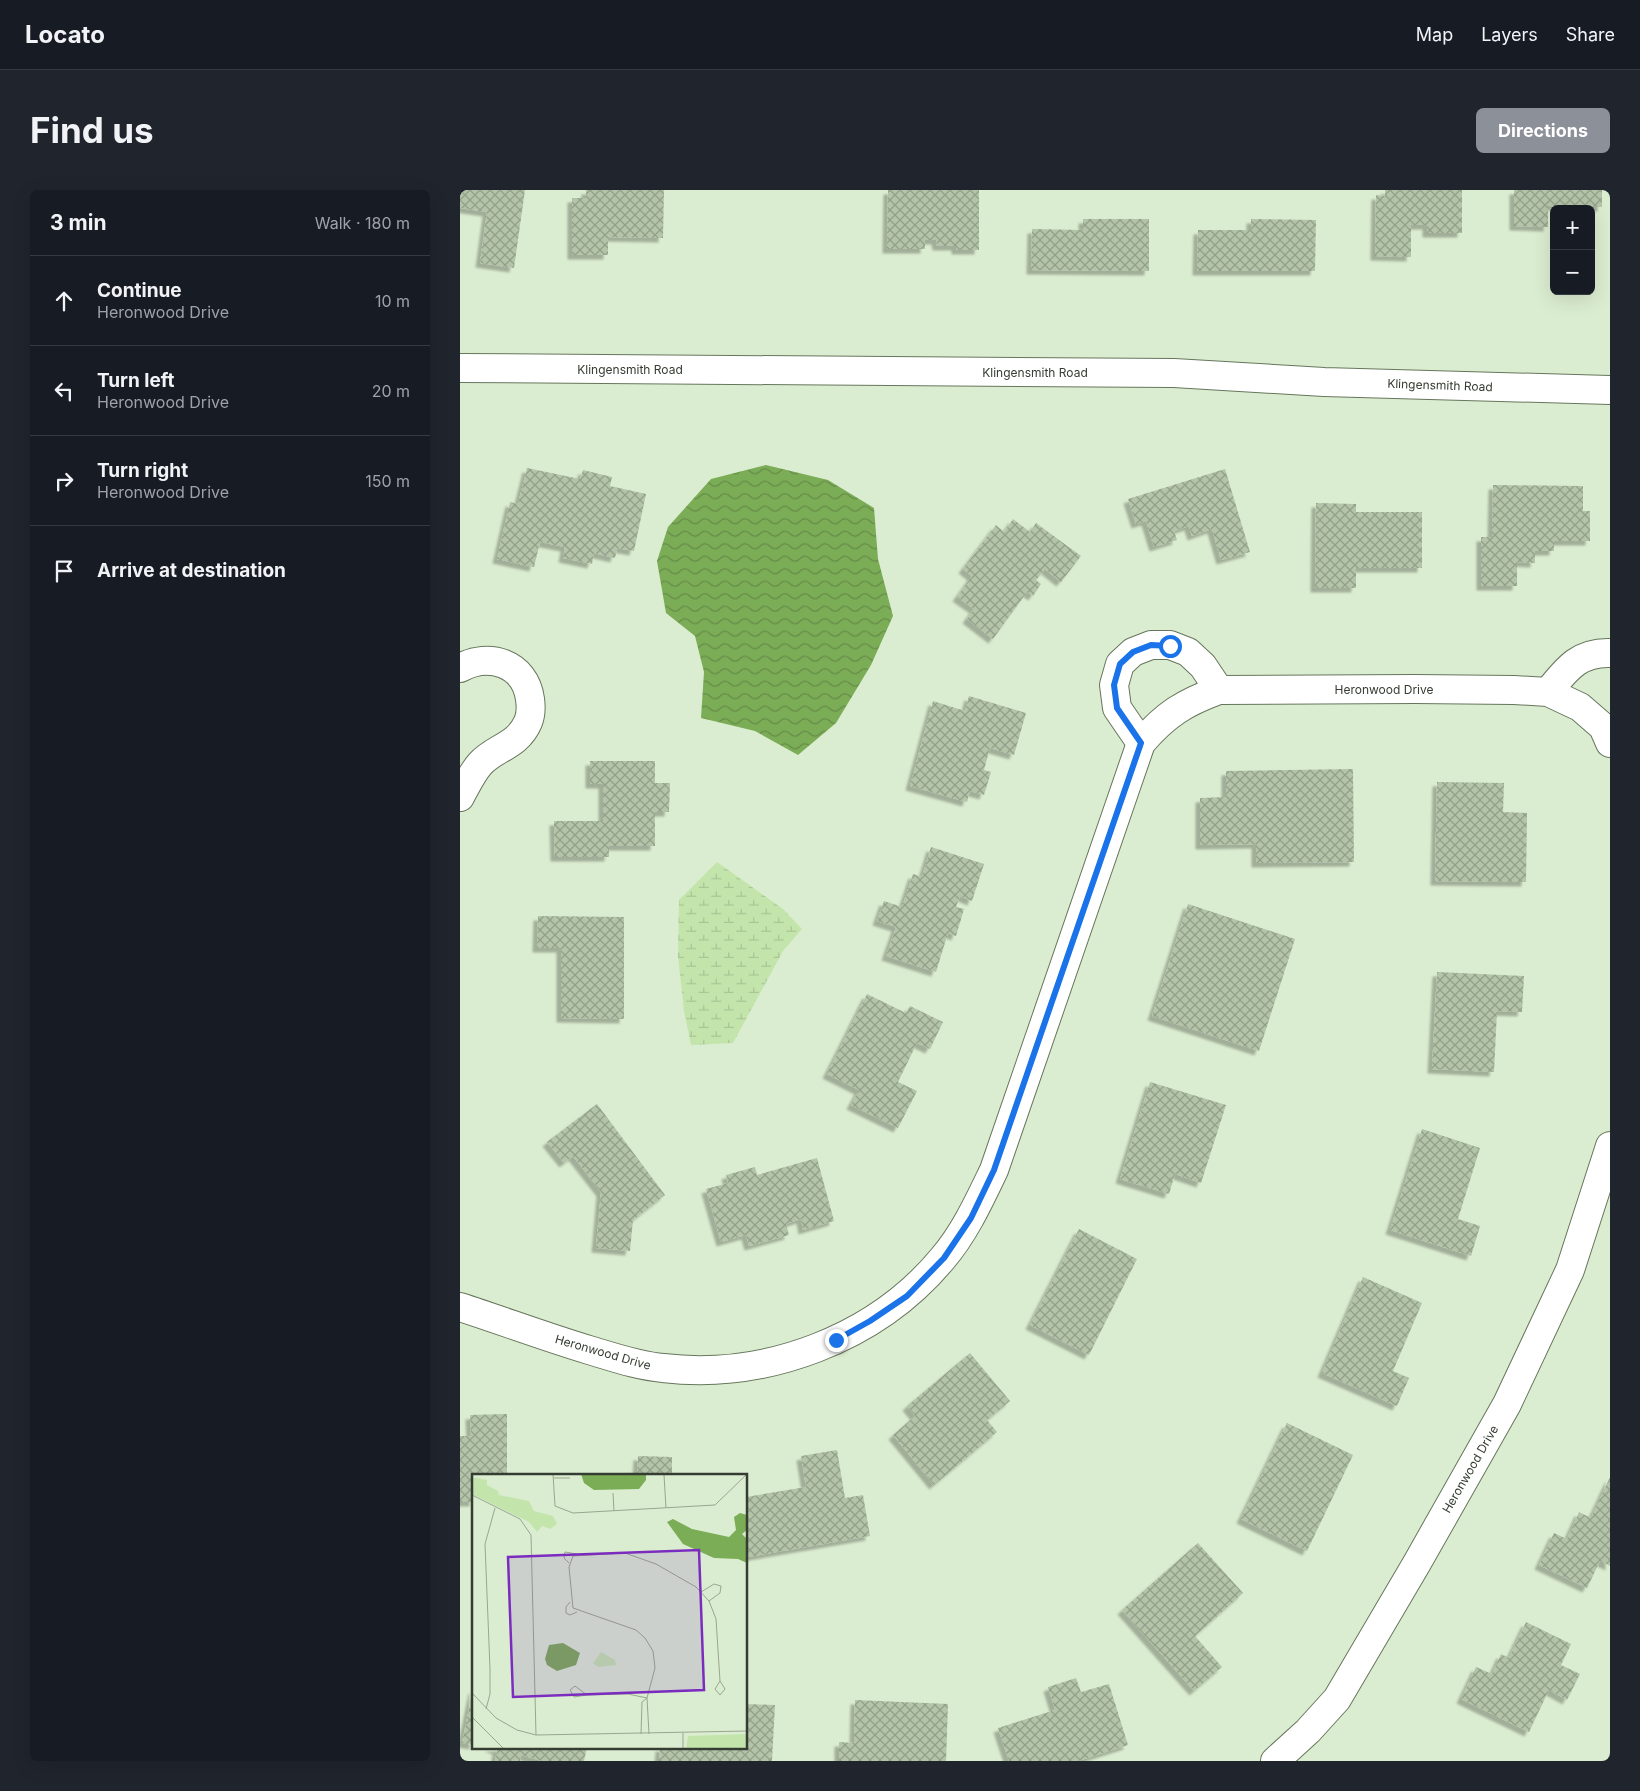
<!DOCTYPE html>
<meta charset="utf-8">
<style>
:root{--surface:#171b24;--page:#20242c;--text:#f1f3f6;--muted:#9ea1a6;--line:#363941;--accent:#8c9099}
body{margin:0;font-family:Inter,sans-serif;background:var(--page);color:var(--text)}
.controls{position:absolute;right:15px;top:15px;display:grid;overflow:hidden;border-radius:8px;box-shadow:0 5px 20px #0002}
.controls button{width:45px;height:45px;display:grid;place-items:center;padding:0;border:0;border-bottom:1px solid var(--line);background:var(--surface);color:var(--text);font:25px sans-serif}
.stop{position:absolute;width:15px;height:15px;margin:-11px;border:4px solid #1a73e8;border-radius:50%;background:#fff}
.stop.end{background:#1a73e8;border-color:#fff;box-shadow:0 1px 5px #0008}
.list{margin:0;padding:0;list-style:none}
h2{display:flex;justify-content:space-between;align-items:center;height:65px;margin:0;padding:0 20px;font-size:21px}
h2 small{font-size:16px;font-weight:400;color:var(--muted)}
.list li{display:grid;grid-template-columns:32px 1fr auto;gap:15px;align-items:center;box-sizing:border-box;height:90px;padding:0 20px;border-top:1px solid var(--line)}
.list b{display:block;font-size:19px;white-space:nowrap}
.list p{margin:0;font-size:16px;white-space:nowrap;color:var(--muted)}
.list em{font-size:16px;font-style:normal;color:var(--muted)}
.icon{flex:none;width:28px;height:28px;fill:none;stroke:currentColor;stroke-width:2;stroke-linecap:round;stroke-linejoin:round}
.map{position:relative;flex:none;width:1150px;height:1571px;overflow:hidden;border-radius:8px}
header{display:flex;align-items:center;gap:30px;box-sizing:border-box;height:70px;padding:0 25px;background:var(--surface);border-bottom:1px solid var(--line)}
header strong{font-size:24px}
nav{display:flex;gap:28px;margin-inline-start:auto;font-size:18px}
.intro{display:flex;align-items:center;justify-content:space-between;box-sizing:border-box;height:120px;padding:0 30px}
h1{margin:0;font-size:35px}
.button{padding:12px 22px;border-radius:8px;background:var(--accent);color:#fff;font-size:18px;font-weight:700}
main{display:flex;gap:30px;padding:0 30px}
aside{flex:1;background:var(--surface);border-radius:8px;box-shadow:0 5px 20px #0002}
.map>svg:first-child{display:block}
.wetland{fill:url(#wetland-marsh)}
.water{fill:url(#water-waves)}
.building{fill:url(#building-cross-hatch);filter:url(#shadow)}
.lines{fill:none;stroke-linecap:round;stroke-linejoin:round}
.minor-casing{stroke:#66765c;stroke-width:30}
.minor{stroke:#fff;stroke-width:28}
.route{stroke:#1a73e8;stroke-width:6}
.labels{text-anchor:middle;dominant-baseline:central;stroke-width:5;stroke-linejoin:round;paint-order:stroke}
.street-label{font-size:12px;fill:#353c31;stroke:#fff}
.inset-road{fill:none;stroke:#99a690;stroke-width:1}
.view{fill:#7b2cbf;fill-opacity:0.15;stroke:#7b2cbf;stroke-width:2.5}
.inset-edge{fill:none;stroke:#353c31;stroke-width:2.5}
</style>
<header>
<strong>Locato</strong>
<nav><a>Map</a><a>Layers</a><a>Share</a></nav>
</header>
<div class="intro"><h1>Find us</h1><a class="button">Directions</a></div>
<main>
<aside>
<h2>3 min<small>Walk · 180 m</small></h2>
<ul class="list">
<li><svg class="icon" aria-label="ahead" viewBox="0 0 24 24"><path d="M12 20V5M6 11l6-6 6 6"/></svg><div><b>Continue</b><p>Heronwood Drive</p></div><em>10 m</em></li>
<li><svg class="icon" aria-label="left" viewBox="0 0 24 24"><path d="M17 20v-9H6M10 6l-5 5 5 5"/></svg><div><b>Turn left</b><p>Heronwood Drive</p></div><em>20 m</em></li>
<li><svg class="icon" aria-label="right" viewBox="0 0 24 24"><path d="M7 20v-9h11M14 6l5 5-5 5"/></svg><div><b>Turn right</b><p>Heronwood Drive</p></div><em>150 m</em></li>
<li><svg class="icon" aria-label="arrive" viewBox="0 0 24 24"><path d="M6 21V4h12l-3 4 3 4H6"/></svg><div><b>Arrive at destination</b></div></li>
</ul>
</aside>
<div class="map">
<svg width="1150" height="1571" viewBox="0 0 1150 1571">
<defs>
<pattern id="wetland-marsh" width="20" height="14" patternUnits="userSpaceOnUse" patternTransform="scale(1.25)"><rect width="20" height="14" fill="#c3e5ac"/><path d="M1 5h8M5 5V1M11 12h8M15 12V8" fill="none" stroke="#a8c594"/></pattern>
<pattern id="water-waves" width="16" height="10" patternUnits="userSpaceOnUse" patternTransform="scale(1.25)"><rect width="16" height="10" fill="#7bac56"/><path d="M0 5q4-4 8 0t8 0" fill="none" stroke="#668d48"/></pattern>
<pattern id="building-cross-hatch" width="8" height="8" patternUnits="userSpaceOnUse" patternTransform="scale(1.25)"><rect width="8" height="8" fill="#b3c4a8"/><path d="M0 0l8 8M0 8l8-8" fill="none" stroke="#92a089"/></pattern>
<filter id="shadow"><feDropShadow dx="-4.5" dy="4.5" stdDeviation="1" flood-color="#0004"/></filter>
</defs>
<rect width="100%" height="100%" fill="#dbedd0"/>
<!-- wetland -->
<path class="wetland" d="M 257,672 L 323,719 L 342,739 L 323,761 L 273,853 L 231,855 L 224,821 L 218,766 L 219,710 Z"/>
<!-- water -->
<path class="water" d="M 306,275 L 368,290 L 414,318 L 418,369 L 433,426 L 411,475 L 376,533 L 338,565 L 295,541 L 241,528 L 244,482 L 235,446 L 206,423 L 197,371 L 208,337 L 251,289 Z"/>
<!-- building -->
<g class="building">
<path d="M 0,0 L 65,0 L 54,78 L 20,73 L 27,22 L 0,18 Z"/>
<path d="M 126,0 L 204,0 L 203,48 L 148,47 L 148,65 L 112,65 L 112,8 L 126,8 Z"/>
<path d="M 428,0 L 519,0 L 519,60 L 496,60 L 496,56 L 477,56 L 476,50 L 465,50 L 465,59 L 427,59 Z"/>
<path d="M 925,0 L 1002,0 L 1002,43 L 967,43 L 967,35 L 951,35 L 951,67 L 915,66 L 916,5 L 925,6 Z"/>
<path d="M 1054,0 L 1142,0 L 1142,17 L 1088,16 L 1088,37 L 1054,36 Z"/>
<path d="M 623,29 L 689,29 L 689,81 L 571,80 L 572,39 L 623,40 Z"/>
<path d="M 791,29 L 856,30 L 855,81 L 737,81 L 738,40 L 791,40 Z"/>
<path d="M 67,278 L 120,289 L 123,280 L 152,287 L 150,296 L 186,304 L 174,361 L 157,358 L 155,368 L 134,363 L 132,374 L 103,368 L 105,357 L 80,352 L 74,377 L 37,369 L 50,312 L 58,314 Z"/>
<path d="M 765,279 L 790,362 L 761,370 L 752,339 L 732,346 L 729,336 L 714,341 L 717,350 L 694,357 L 686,331 L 676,334 L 668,309 Z"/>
<path d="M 1033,295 L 1123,296 L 1123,321 L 1130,321 L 1130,351 L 1094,351 L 1094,361 L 1075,361 L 1075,373 L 1057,372 L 1057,396 L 1021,396 L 1021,347 L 1032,347 Z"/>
<path d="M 856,313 L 896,314 L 896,322 L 962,322 L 962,378 L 896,378 L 896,398 L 855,398 Z"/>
<path d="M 553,329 L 570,342 L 576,333 L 621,366 L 601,392 L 585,379 L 576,390 L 581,394 L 573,406 L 567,402 L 533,449 L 507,429 L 514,419 L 497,407 L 512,386 L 503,379 L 536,335 L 544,342 Z"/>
<path d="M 509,506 L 566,523 L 554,565 L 530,558 L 524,580 L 531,582 L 524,605 L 510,601 L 507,612 L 450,596 L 473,511 L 505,521 Z"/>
<path d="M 130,571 L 195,571 L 195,593 L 210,593 L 209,622 L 195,622 L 195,656 L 149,656 L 149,667 L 95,667 L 94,631 L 143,631 L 143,594 L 130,594 Z"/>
<path d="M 893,579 L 894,672 L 796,673 L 796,654 L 740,655 L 740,608 L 766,607 L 766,581 Z"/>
<path d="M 977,592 L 1044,593 L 1043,622 L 1067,623 L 1066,692 L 975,691 Z"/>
<path d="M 471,657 L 524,674 L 512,711 L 500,706 L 496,717 L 504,719 L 496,746 L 488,743 L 476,782 L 426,766 L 436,737 L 417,731 L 424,711 L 442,717 L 453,684 L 462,687 Z"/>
<path d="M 728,714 L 835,749 L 799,861 L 692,826 Z"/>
<path d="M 78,726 L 164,727 L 164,829 L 101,828 L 101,758 L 77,758 Z"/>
<path d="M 977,782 L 1064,786 L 1062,822 L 1037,821 L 1034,882 L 972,879 Z"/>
<path d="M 407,804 L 446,823 L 450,816 L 483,832 L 470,859 L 457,853 L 438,892 L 457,901 L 438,938 L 391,915 L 399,900 L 367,884 Z"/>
<path d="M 690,892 L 766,915 L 741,993 L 715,984 L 709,1004 L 660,989 Z"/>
<path d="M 137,914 L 205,1005 L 173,1030 L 170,1061 L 136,1058 L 141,1002 L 113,966 L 104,973 L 87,952 Z"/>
<path d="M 962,939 L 1020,958 L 998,1029 L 1020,1036 L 1011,1066 L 930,1040 Z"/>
<path d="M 357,968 L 374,1031 L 343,1040 L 341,1029 L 326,1034 L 329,1045 L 289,1056 L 286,1045 L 261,1052 L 246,999 L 268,993 L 266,985 L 295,977 L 297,985 Z"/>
<path d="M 619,1039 L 677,1069 L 629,1165 L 570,1135 Z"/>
<path d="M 903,1087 L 962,1113 L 933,1181 L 949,1188 L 937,1216 L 862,1183 Z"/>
<path d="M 510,1163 L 550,1211 L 527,1230 L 537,1242 L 474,1295 L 433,1245 L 455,1226 L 447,1216 Z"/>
<path d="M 47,1224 L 47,1285 L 14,1285 L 14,1312 L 0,1312 L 0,1246 L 11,1246 L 10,1225 Z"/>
<path d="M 827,1233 L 893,1265 L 847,1361 L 781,1329 Z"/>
<path d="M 377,1260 L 385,1308 L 403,1305 L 410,1346 L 288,1367 L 286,1358 L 286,1307 L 346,1297 L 341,1266 Z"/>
<path d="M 178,1266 L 212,1267 L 212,1285 L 177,1285 Z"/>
<path d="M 112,1283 L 135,1283 L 134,1285 L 112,1285 Z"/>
<path d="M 1150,1287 L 1150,1376 L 1140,1371 L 1127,1398 L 1079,1375 L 1094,1343 L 1107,1349 L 1119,1322 L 1131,1328 Z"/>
<path d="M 738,1353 L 783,1403 L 735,1446 L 762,1477 L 734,1501 L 662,1420 Z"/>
<path d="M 1066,1432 L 1111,1454 L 1101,1475 L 1120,1484 L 1107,1510 L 1089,1500 L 1069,1542 L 1001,1509 L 1016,1477 L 1032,1484 L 1041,1464 L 1049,1468 Z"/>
<path d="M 616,1488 L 621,1502 L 649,1494 L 668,1555 L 618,1571 L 549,1571 L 538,1538 L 595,1520 L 588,1497 Z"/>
<path d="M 13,1499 L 14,1499 L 14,1555 L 2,1553 Z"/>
<path d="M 395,1510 L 488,1514 L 486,1571 L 379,1571 L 379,1552 L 394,1553 Z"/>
<path d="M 286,1514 L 315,1515 L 312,1571 L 199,1571 L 200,1557 L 286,1557 Z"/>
<path d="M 29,1557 L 127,1557 L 124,1571 L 82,1571 L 61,1565 L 60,1571 L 35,1571 L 37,1560 Z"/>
</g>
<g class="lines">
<defs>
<g id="minor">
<path d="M 0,178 L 714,183 L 864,192 L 1150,200"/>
<path d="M 0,478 C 29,462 65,473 70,509 C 71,516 71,525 68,532 C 57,557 35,557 20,574 C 12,583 6,596 0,607"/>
<path d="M 1088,502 C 1106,480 1118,462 1150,463"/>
<path d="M 681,553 L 657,518 L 654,495 L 660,474 L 673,462 L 691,455 L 710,455 L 728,462 L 743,476 L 759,500"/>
<path d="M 0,1117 C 43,1131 86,1147 129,1160 C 153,1167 178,1176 203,1178 C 306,1190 416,1149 483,1068 C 505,1042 519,1011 534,980 L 681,553 C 706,524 724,513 759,500 L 955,499 L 1054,500 L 1088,502 L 1120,517 L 1143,537 L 1150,553"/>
<path d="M 815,1571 L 848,1541 L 877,1509 L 957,1373 L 1047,1214 L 1110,1080 L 1150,956"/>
</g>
</defs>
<!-- minor casing -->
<use href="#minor" class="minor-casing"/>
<!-- minor -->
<use href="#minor" class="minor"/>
</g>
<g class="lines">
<!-- route -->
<path class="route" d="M 376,1150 L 410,1131 L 447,1106 L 484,1068 L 511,1028 L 534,980 L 681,553 L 657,518 L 654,495 L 660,474 L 673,462 L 691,455 L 710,456"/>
</g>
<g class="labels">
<!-- street labels -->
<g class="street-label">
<text x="170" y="179">Klingensmith Road</text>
<text x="575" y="182">Klingensmith Road</text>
<text transform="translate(980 195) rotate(2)">Klingensmith Road</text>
<text x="924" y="499">Heronwood Drive</text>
<text transform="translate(143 1162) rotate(16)">Heronwood Drive</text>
<text transform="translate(1010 1279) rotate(-60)">Heronwood Drive</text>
</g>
</g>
<!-- overview -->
<g transform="translate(12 1284)">
<rect width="275" height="275" fill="#dbedd0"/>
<path d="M 275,260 L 275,275 L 214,275 L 216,262 Z" fill="#c3e5ac"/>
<path d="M 0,3 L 15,6 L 15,11 L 26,17 L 27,21 L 57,27 L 62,37 L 81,42 L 85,50 L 78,55 L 70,52 L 65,58 L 57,48 L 0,20 Z" fill="#c3e5ac"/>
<path d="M 129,178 L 143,186 L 144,191 L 126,193 L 121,189 Z" fill="#c3e5ac"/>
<path d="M 109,0 L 174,0 L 174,6 L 167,15 L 122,16 L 112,9 ZM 268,39 L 275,41 L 275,56 L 270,60 L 275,65 L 275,89 L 266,85 L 242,84 L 211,70 L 195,48 L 201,45 L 220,55 L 257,63 L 264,56 L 262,43 ZM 91,169 L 108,179 L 104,191 L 85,197 L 75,191 L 73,185 L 77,171 Z" fill="#7bac56"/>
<path class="inset-road" d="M 81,0 L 83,32 L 101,39 L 243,31 L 275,0M 192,1 L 194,34M 82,4 L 98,4M 141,19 L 142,37M 0,21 L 48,45 L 59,61 L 64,261M 97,89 L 92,84 L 93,78 L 105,80M 229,118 L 242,110 L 249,112 L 248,119 L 237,127M 98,128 L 94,133 L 94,139 L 98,141 L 105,138M 0,219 L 24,244 L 45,256 L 64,261 L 275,257M 115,221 L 102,223 L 98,216 L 103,212 L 115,221 L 156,220 L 175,224M 14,235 L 18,220 L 18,195 L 13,70 L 23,34M 0,243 L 32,275M 169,260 L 170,228 L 175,224M 177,260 L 175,224 L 183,194 L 181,177 L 173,164 L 164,156 L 101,134 L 97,93 L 101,82 L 153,79 L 184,90 L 224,113 L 237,127 L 244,145 L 248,207 L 243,215 L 248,221 L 253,215 L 248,207M 211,275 L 211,259"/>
<path class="view" d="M 227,76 L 232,216 L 41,223 L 36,83 Z"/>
<rect width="275" height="275" class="inset-edge"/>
</g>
</svg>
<div class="controls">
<button>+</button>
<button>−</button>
</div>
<div class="stop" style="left:710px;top:456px"></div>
<div class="stop end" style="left:376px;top:1150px"></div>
</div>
</main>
